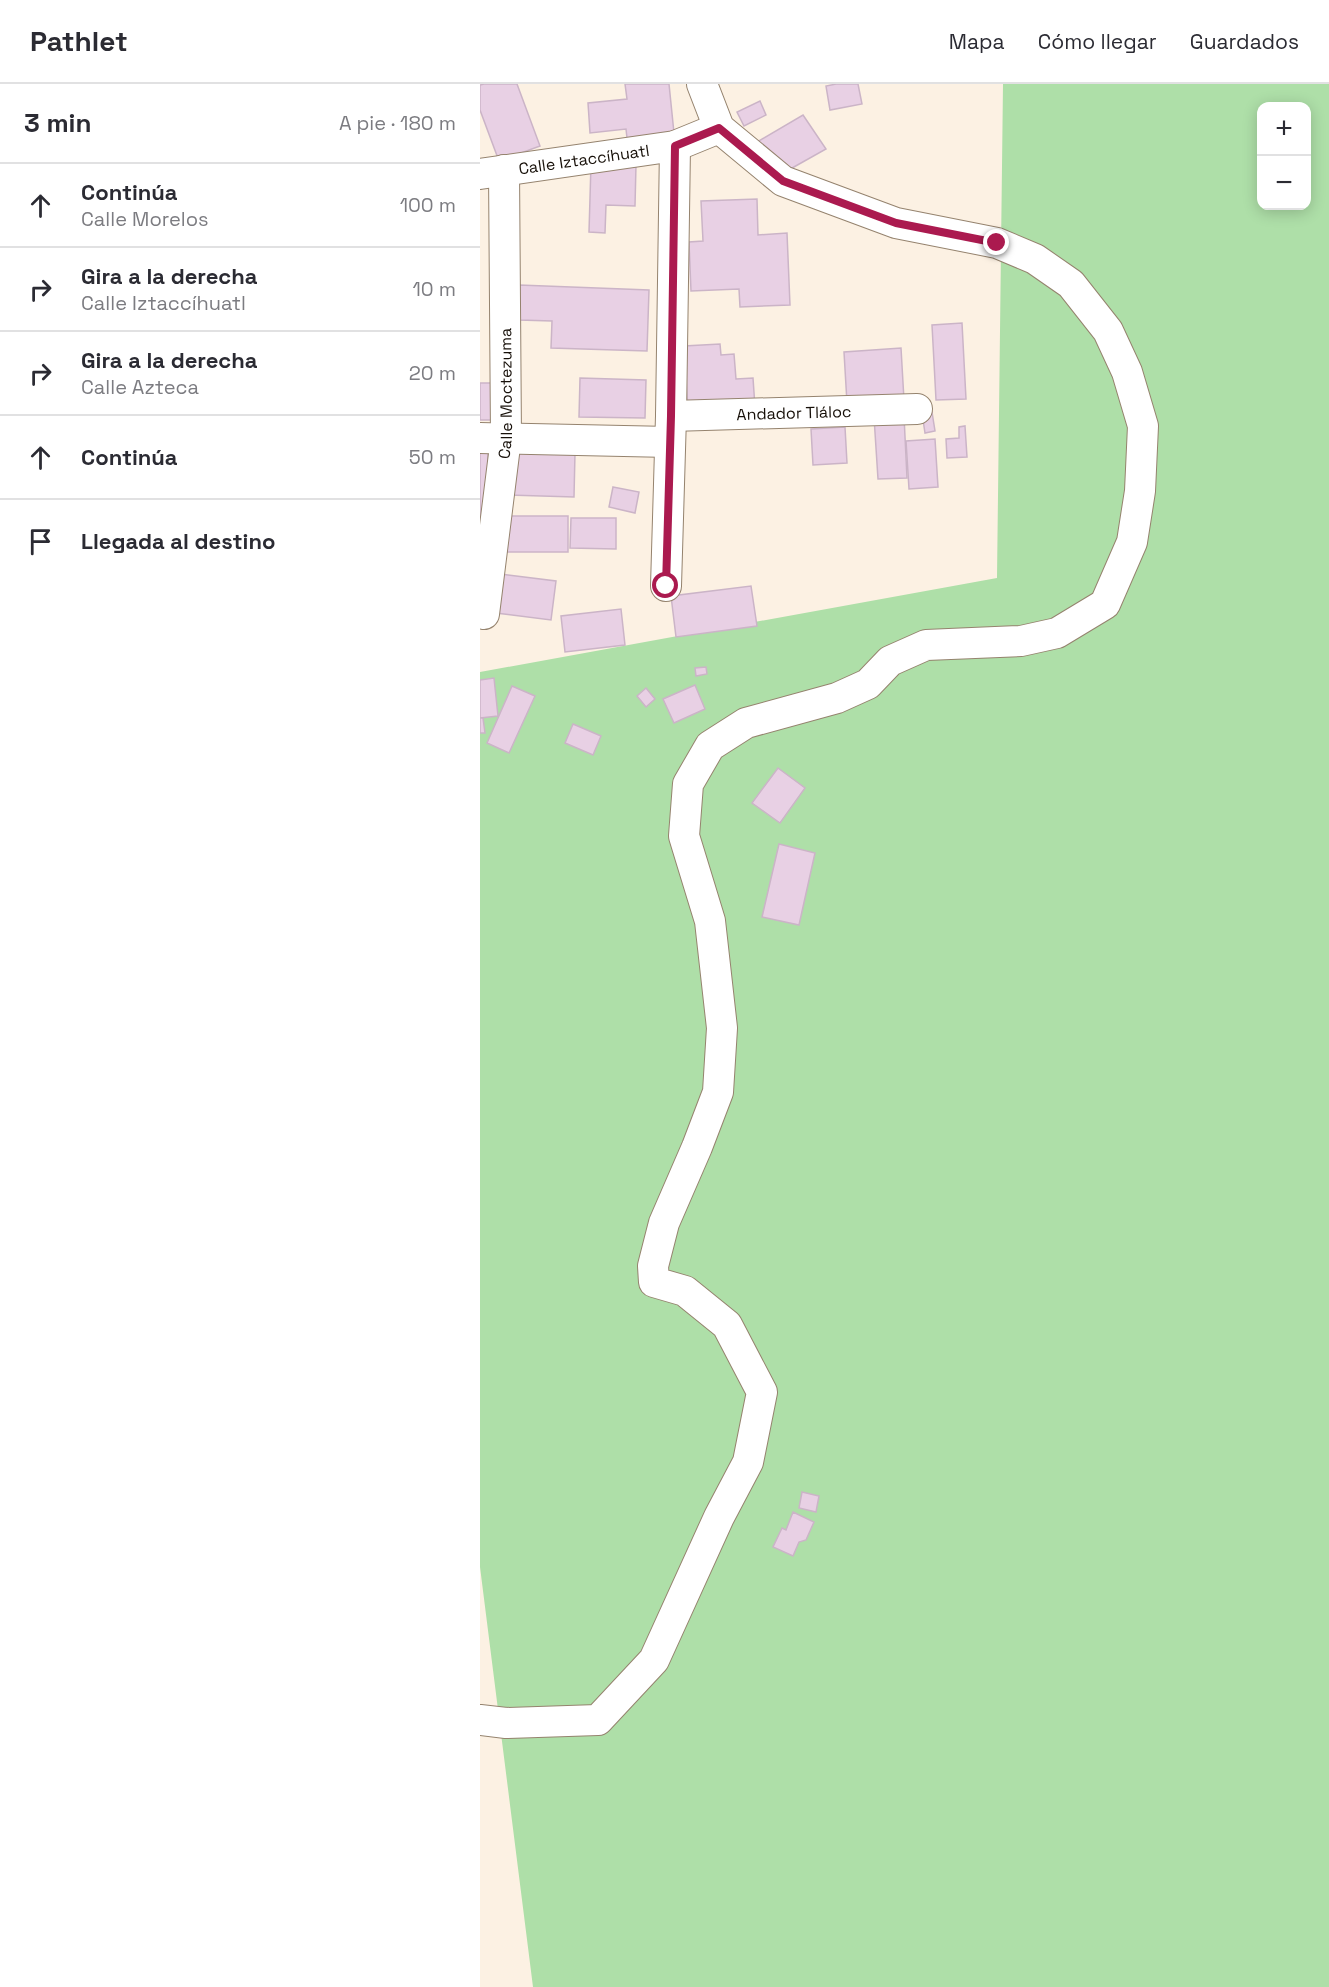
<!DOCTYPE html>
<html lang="es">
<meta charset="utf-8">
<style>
:root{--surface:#fff;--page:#f7f7f7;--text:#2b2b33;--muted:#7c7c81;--line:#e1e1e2}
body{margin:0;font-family:"Space Grotesk",sans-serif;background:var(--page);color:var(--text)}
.controls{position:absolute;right:18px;top:18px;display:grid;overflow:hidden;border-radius:12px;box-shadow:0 3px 15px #0003}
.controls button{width:54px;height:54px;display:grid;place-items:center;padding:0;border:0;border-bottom:2px solid var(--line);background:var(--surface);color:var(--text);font:30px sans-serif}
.stop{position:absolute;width:18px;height:18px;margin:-14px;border:4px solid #ab1a4f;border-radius:50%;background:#fff}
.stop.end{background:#ab1a4f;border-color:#fff;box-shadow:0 2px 6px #0008}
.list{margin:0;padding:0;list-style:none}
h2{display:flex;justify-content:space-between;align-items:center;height:78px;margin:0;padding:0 24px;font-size:26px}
h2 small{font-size:20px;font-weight:400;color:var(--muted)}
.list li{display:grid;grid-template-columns:39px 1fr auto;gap:18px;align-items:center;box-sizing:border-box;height:84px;padding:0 24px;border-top:2px solid var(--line)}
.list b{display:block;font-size:22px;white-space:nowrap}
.list p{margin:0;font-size:20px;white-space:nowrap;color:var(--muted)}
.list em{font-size:20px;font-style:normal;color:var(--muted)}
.icon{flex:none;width:33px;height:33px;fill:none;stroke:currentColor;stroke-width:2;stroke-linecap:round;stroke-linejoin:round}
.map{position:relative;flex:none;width:849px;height:1903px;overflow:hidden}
header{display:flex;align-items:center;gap:36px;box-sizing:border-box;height:84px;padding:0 30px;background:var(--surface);border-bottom:2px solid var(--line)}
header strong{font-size:28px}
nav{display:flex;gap:33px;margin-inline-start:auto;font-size:21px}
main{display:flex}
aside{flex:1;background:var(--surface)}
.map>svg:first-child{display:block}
.green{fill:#aedfa8;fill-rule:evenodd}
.building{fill:#e8d0e4;stroke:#cbb4c7;stroke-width:1.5}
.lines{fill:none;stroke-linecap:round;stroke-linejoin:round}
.minor-casing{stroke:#95836e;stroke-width:32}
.minor{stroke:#fff;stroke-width:30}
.route{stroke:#ab1a4f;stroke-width:8}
.labels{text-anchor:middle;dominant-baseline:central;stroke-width:4.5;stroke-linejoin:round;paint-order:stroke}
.street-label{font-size:16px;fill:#171009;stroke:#fff}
</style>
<header>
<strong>Pathlet</strong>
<nav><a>Mapa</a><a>Cómo llegar</a><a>Guardados</a></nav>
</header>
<main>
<aside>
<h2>3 min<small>A pie · 180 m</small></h2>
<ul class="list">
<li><svg class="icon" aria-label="ahead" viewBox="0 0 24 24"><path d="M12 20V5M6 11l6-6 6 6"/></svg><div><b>Continúa</b><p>Calle Morelos</p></div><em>100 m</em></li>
<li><svg class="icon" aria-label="right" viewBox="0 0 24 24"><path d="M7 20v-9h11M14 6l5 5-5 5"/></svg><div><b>Gira a la derecha</b><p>Calle Iztaccíhuatl</p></div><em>10 m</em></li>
<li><svg class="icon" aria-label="right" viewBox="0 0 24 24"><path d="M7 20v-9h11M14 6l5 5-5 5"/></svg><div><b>Gira a la derecha</b><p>Calle Azteca</p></div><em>20 m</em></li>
<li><svg class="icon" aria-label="ahead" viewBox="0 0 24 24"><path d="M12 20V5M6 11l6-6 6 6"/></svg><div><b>Continúa</b></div><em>50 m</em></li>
<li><svg class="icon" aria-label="arrive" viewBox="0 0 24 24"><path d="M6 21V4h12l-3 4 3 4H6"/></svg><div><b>Llegada al destino</b></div></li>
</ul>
</aside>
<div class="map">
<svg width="849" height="1903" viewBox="0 0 849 1903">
<rect width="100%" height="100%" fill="#fcf1e3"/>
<!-- green -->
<path class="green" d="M 523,0 L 849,0 L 849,1903 L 53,1903 L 0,1483 L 0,588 L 517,494 ZM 782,22 L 826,22 L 826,122 L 782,122 Z"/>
<!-- building -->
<g class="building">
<path d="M 4,0 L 37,0 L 60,62 L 19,77 L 0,26 L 0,1 Z"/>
<path d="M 145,0 L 189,0 L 194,49 L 147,54 L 146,45 L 110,49 L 108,19 L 147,15 Z"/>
<path d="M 356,0 L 378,0 L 382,20 L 350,26 L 346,2 Z"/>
<path d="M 280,17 L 286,31 L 264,42 L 257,28 Z"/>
<path d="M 323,31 L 346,65 L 305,88 L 272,61 Z"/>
<path d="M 111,80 L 156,81 L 155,122 L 126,121 L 125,149 L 109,148 Z"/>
<path d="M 277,115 L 278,151 L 307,149 L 310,221 L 260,223 L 259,205 L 211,207 L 209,158 L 223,157 L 221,117 Z"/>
<path d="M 39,201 L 169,206 L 167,267 L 71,264 L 72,237 L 39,236 Z"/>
<path d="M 482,239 L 486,315 L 456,316 L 452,241 Z"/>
<path d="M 240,260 L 241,271 L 254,270 L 256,295 L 273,294 L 275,323 L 208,327 L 204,262 Z"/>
<path d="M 421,264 L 424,316 L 367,319 L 364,268 Z"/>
<path d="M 100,294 L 166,296 L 165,334 L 99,333 Z"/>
<path d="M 0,299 L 16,299 L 15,336 L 0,336 Z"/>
<path d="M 452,328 L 455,347 L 445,349 L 442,329 Z"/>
<path d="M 424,332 L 427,394 L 398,395 L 394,333 Z"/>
<path d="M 485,342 L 487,373 L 467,374 L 466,355 L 479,354 L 479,343 Z"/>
<path d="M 365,343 L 367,379 L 333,381 L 331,345 Z"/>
<path d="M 455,355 L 458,403 L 429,405 L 426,357 Z"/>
<path d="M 0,367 L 8,368 L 7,462 L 0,462 Z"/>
<path d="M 27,367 L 95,369 L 94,413 L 26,411 Z"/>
<path d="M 133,403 L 159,408 L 155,429 L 129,423 Z"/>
<path d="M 24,432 L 88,432 L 88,468 L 25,468 Z"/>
<path d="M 91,434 L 136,434 L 136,465 L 90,464 Z"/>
<path d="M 13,489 L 76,497 L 71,536 L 8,528 Z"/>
<path d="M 271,502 L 277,542 L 196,553 L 191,512 Z"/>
<path d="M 141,525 L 145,561 L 85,568 L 81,532 Z"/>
<path d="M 226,583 L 227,590 L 216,592 L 215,584 Z"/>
<path d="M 14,594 L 18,632 L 0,634 L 0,596 Z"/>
<path d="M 215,601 L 225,625 L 194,639 L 183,615 Z"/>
<path d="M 32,602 L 55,612 L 29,669 L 7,659 Z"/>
<path d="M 166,604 L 175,615 L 166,623 L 157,612 Z"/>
<path d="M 0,634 L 3,634 L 5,649 L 0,649 Z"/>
<path d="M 93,640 L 121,652 L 113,671 L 85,659 Z"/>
<path d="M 298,684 L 325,704 L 300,739 L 272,719 Z"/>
<path d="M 299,760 L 335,769 L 319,841 L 282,833 Z"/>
<path d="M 322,1408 L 339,1412 L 336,1428 L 319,1424 Z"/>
<path d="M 313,1428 L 334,1438 L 326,1456 L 319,1458 L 313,1472 L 293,1463 L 302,1444 L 306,1446 Z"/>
</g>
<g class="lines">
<defs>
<g id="minor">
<path id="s1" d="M 0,90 L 195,62 L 239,44"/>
<path id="s2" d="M 191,332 L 437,325"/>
<path d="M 0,354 L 190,358"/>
<path d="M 186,502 L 191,332 L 195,62"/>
<path id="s3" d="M 4,530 L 26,354 L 24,86"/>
<path d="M 0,1636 L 26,1639 L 118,1636 L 174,1576 L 239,1433 L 268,1378 L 282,1308 L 247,1241 L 205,1207 L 174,1198 L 173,1182 L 184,1139 L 217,1063 L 238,1008 L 242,944 L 230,837 L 204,752 L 208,700 L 230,662 L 266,639 L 357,614 L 388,600 L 410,577 L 446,561 L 541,557 L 577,549 L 625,520 L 652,458 L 660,407 L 663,342 L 647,288 L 628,247 L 591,200 L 555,175 L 517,159 L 416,139 L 303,97 L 239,44 L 222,0"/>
</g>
</defs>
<!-- minor casing -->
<use href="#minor" class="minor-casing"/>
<!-- minor -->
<use href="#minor" class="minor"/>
</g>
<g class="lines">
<!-- route -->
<path class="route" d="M 186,502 L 191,332 L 195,62 L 239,44 L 303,97 L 416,139 L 517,159"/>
</g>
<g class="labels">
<!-- street labels -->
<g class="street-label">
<text stroke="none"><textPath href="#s1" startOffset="105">Calle Iztaccíhuatl</textPath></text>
<text stroke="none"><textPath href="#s3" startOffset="222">Calle Moctezuma</textPath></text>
<text stroke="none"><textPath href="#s2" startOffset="123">Andador Tláloc</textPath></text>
</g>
</g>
</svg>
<div class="controls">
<button>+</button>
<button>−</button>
</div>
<div class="stop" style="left:186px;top:502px"></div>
<div class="stop end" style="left:517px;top:159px"></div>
</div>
</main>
